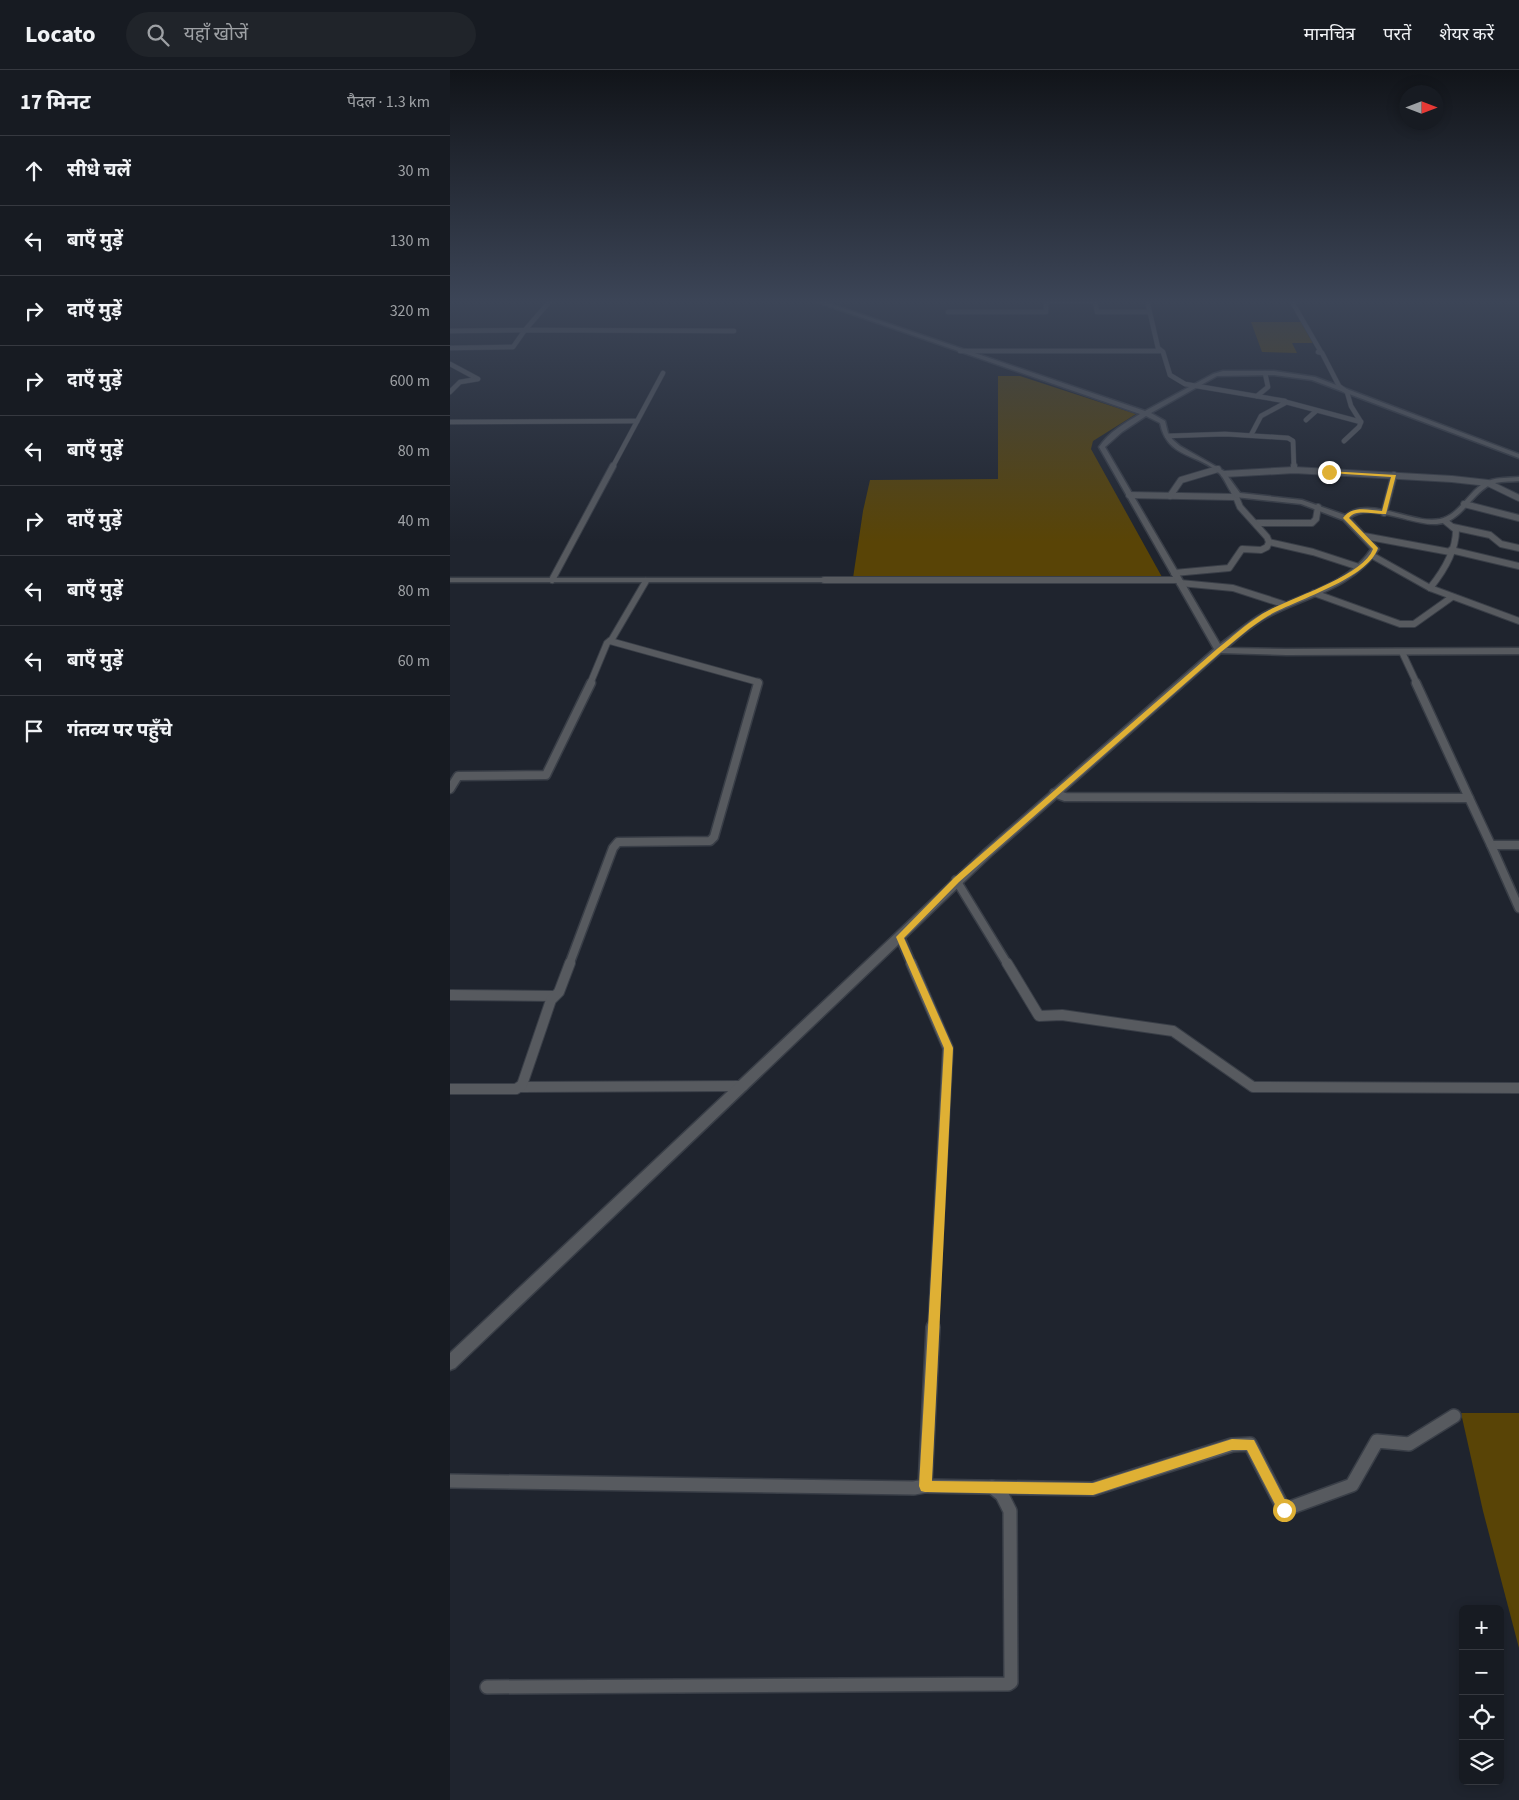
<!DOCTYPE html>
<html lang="hi">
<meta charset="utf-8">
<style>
:root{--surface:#171b22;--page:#20242a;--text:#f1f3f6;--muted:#9ea1a5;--line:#363940}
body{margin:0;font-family:"Source Sans 3","Noto Sans Devanagari",sans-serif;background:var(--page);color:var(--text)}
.controls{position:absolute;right:15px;bottom:15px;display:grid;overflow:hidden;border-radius:8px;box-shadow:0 2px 12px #0003}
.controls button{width:45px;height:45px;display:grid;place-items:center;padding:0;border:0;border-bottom:1px solid var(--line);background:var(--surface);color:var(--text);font:25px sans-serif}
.compass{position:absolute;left:949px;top:15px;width:45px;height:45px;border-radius:50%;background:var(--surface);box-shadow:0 2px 12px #0003;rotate:90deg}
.stop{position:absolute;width:15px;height:15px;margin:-11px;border:4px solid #dfb034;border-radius:50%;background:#fff}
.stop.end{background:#dfb034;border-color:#fff;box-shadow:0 1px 5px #0008}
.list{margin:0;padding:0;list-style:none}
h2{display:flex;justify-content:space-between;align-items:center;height:65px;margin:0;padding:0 20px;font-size:21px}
h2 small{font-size:16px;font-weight:400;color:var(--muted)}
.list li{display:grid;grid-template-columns:32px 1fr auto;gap:15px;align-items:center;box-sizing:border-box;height:70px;padding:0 20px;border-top:1px solid var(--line)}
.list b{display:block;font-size:19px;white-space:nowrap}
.list em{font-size:16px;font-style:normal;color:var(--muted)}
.icon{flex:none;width:28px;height:28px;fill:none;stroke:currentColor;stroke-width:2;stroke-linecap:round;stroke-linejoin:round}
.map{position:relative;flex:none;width:1069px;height:1730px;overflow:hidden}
header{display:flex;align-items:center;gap:30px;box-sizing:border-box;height:70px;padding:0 25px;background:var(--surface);border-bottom:1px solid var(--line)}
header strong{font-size:24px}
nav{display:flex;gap:28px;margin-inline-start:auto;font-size:18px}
.search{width:350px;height:45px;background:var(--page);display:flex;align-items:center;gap:12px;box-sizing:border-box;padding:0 18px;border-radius:28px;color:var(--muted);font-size:19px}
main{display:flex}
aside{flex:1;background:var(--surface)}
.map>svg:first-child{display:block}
.green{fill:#594406}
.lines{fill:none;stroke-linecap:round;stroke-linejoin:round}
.minor-far4-casing{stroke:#393e47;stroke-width:5.5}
.minor-far3-casing{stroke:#393e47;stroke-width:8}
.minor-far2-casing{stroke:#393e47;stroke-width:11}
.minor-far1-casing{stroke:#393e47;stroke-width:12}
.minor-casing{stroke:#393e47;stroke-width:16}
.tertiary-casing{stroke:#393e47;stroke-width:3}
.minor-far4{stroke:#575a5f;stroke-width:4.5}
.minor-far3{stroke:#575a5f;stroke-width:6}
.minor-far2{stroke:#575a5f;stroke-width:8}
.minor-far1{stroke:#575a5f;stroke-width:10}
.minor{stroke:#575a5f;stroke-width:13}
.tertiary{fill:#575a5f;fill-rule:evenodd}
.route{fill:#dfb034}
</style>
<header>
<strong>Locato</strong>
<div class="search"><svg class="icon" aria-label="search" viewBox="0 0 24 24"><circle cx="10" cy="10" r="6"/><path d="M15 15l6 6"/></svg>यहाँ खोजें</div>
<nav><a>मानचित्र</a><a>परतें</a><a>शेयर करें</a></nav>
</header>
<main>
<aside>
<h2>17 मिनट<small>पैदल · 1.3 km</small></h2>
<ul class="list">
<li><svg class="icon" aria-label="ahead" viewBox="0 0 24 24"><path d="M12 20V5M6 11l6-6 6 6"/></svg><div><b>सीधे चलें</b></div><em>30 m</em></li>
<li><svg class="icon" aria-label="left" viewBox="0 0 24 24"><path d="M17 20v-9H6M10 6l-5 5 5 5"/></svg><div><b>बाएँ मुड़ें</b></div><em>130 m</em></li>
<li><svg class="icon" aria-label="right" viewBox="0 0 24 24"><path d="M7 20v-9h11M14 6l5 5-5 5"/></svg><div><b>दाएँ मुड़ें</b></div><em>320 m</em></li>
<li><svg class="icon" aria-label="right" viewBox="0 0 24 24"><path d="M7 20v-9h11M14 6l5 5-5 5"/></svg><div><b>दाएँ मुड़ें</b></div><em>600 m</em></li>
<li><svg class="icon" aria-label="left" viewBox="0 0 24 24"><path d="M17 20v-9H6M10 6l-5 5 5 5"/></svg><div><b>बाएँ मुड़ें</b></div><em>80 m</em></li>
<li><svg class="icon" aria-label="right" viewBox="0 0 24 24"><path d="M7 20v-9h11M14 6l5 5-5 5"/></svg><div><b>दाएँ मुड़ें</b></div><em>40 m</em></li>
<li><svg class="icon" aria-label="left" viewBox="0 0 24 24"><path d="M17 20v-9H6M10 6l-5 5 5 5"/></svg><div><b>बाएँ मुड़ें</b></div><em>80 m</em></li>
<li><svg class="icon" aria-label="left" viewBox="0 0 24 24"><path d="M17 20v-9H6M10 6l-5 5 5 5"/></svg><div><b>बाएँ मुड़ें</b></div><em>60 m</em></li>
<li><svg class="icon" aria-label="arrive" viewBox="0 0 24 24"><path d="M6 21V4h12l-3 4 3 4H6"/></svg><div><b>गंतव्य पर पहुँचे</b></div></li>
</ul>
</aside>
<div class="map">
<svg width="1069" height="1730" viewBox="0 0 1069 1730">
<rect width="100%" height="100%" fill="#1f242e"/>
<!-- green -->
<g class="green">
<path d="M 801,252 L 851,252 L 863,273 L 842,273 L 847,283 L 812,282 Z"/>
<path d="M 548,306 L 570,306 L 686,344 L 643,371 L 641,379 L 712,507 L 403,508 L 413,441 L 420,410 L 548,409 Z"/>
<path d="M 1011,1343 L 1069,1343 L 1069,1578 L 1033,1441 Z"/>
</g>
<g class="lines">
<defs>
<g id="minor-far4">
<path d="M 697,230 L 708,278 L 713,282 L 720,305 L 735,314 L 835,331 L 835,333 L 811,346 L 801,365"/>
<path d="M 841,230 L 871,282"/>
<path d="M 498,242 L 596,242 L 596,231 L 645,231 L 647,242 L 698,242"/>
<path d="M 0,261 L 75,260 L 101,230"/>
<path d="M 0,278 L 63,277 L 75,260 L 284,261"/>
<path d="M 510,281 L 710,281"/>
<path d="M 868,282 L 872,283 L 889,316 L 897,322 L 901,336 L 911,352 L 909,357 L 894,371"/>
<path d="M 0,294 L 28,309 L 10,312 L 0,322"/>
<path d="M 807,326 L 818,317 L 815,303"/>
<path d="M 836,332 L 911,352"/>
<path d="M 856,350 L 866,341"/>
<path d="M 0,352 L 187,351"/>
<path d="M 717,366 L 775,364 L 838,368 L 843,371 L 844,398"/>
<path d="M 162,398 L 213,303"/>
</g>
<g id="minor-far3">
<path d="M 844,396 L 844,400"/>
<path d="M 774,404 L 844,400 L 1002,409 L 1038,413 L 1069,428"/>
<path d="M 679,425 L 784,427"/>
<path d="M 720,426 L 731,410 L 768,399"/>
<path d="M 1014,434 L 1069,448"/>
<path d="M 934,443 L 944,405"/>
<path d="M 807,453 L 862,453 L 866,449 L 868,437"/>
<path d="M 1003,457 L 1040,465 L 1051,474 L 1069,478"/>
<path d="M 914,466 L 1000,482"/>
<path d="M 819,472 L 863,482 L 909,497"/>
<path d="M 1001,480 L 1069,496"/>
<path d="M 923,486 L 980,518 L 1069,551"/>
<path d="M 724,503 L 779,498 L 792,479 L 811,480 L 817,477 L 819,472 L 817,467 L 790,437 L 784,422"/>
<path d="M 102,510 L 163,396"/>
<path d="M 374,510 L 728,510"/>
<path d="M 730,513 L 783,518 L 836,535"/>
<path d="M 980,518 C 993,502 1006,481 1006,460 L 995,451"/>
<path d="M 864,523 L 950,554 L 964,554 L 1002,527"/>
<path d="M 160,571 L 308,612 L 307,614"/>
<path d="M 952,582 L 967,614"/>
<path d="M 140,614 L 157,573 L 162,569 L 196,511"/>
</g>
<g id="minor-far2">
<path d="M 966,613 L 1019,728"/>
<path d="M 0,719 L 8,706 L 96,705 L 141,613"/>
<path d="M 604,723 L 615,727 L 1019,728 L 1041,775 L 1069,775"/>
<path d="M 1041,775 L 1069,838"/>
<path d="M 506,810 L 558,895"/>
<path d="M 450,867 L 462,895"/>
<path d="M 119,895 L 163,778 L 168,772 L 260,771 L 264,767 L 308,613"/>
</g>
<g id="minor-far1">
<path d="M 461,893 L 498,978 L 483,1259"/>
<path d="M 557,893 L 589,946 L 612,945 L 723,961 L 803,1017 L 1069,1018"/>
<path d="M 0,925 L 103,926"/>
<path d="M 70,1017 L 293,1016"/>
<path d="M 0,1019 L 66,1019 L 72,1015 L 101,930 L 109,922 L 120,893"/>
</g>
<g id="minor">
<path d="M 483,1257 L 475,1416 L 643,1419 L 782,1375 L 800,1374 L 834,1440 L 902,1415 L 927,1371 L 959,1374 L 1004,1346"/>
<path d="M 0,1411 L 464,1418 L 475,1416"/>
<path d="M 37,1617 L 558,1614 L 561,1612 L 560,1441 L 552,1425 L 542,1417"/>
</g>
<g id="tertiary">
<path d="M 361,230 L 369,230 L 695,341 L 763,304 L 773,301 L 824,301 L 865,307 L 1069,384 L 1069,388 L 862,310 L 824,305 L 767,306 L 701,343 L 715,351 L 718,363 L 723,370 L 730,376 L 774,401 L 790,423 L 852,430 L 895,445 C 921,425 962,455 990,449 C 1011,444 1019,419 1038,411 C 1048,407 1059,408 1069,407 L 1069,411 C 1060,412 1050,411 1042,414 C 1020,424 1013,452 987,454 C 963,456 921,432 900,448 L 929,479 C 905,517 857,527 820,546 C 804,554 790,567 777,578 L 836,579 L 1069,578 L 1069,584 L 836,585 L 771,583 L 541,786 L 5,1298 L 0,1300 L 0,1283 L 533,781 L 764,579 L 649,377 C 659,362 675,353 690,344 ZM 696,346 L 710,353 C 717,389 749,383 770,404 C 776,411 778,420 785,427 L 851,434 L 893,450 L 921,479 C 898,515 849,524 813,543 C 798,551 784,564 770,574 L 655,377 L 672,362 Z"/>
<path d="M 0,508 L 374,508 L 378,510 L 374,512 L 0,512 Z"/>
</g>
</defs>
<!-- minor-far4 casing -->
<use href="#minor-far4" class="minor-far4-casing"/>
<!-- minor-far3 casing -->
<use href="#minor-far3" class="minor-far3-casing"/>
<!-- minor-far2 casing -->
<use href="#minor-far2" class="minor-far2-casing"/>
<!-- minor-far1 casing -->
<use href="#minor-far1" class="minor-far1-casing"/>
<!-- minor casing -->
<use href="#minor" class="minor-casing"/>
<!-- tertiary casing -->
<use href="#tertiary" class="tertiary-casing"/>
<!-- minor-far4 -->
<use href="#minor-far4" class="minor-far4"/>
<!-- minor-far3 -->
<use href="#minor-far3" class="minor-far3"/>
<!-- minor-far2 -->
<use href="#minor-far2" class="minor-far2"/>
<!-- minor-far1 -->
<use href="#minor-far1" class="minor-far1"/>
<!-- minor -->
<use href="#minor" class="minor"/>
<!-- tertiary -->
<use href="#tertiary" class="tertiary"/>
</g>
<!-- sky -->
<linearGradient id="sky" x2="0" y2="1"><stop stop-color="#111419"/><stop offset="0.49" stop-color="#3c4557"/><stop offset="1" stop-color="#3c4557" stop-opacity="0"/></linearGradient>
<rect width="1069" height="472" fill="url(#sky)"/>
<!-- route -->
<path class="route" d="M 878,401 L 946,405 L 936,444 C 925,445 906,438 899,448 L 928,478 C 918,509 845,530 818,546 C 801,556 786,570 771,582 L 509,812 L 454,868 L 503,978 L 482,1411 L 643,1413 L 782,1369 L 804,1370 L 840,1440 L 839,1444 L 834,1446 L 830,1444 L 797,1380 L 782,1380 L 643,1425 L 475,1422 L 471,1421 L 469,1416 L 494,978 L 446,867 L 504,808 L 767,579 C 782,567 796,554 812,544 C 838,528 913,507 923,479 L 893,448 C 902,435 918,440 932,441 L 941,407 L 879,403 Z"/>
</svg>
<div class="controls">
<button>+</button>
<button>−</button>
<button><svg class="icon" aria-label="locate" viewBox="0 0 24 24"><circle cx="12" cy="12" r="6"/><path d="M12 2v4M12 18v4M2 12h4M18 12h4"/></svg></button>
<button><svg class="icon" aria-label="layers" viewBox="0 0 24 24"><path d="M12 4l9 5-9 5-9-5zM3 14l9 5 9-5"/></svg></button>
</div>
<svg class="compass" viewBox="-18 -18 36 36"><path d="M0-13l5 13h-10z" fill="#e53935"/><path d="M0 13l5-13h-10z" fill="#9ea1a5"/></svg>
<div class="stop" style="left:834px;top:1440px"></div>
<div class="stop end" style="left:879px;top:402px"></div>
</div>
</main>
